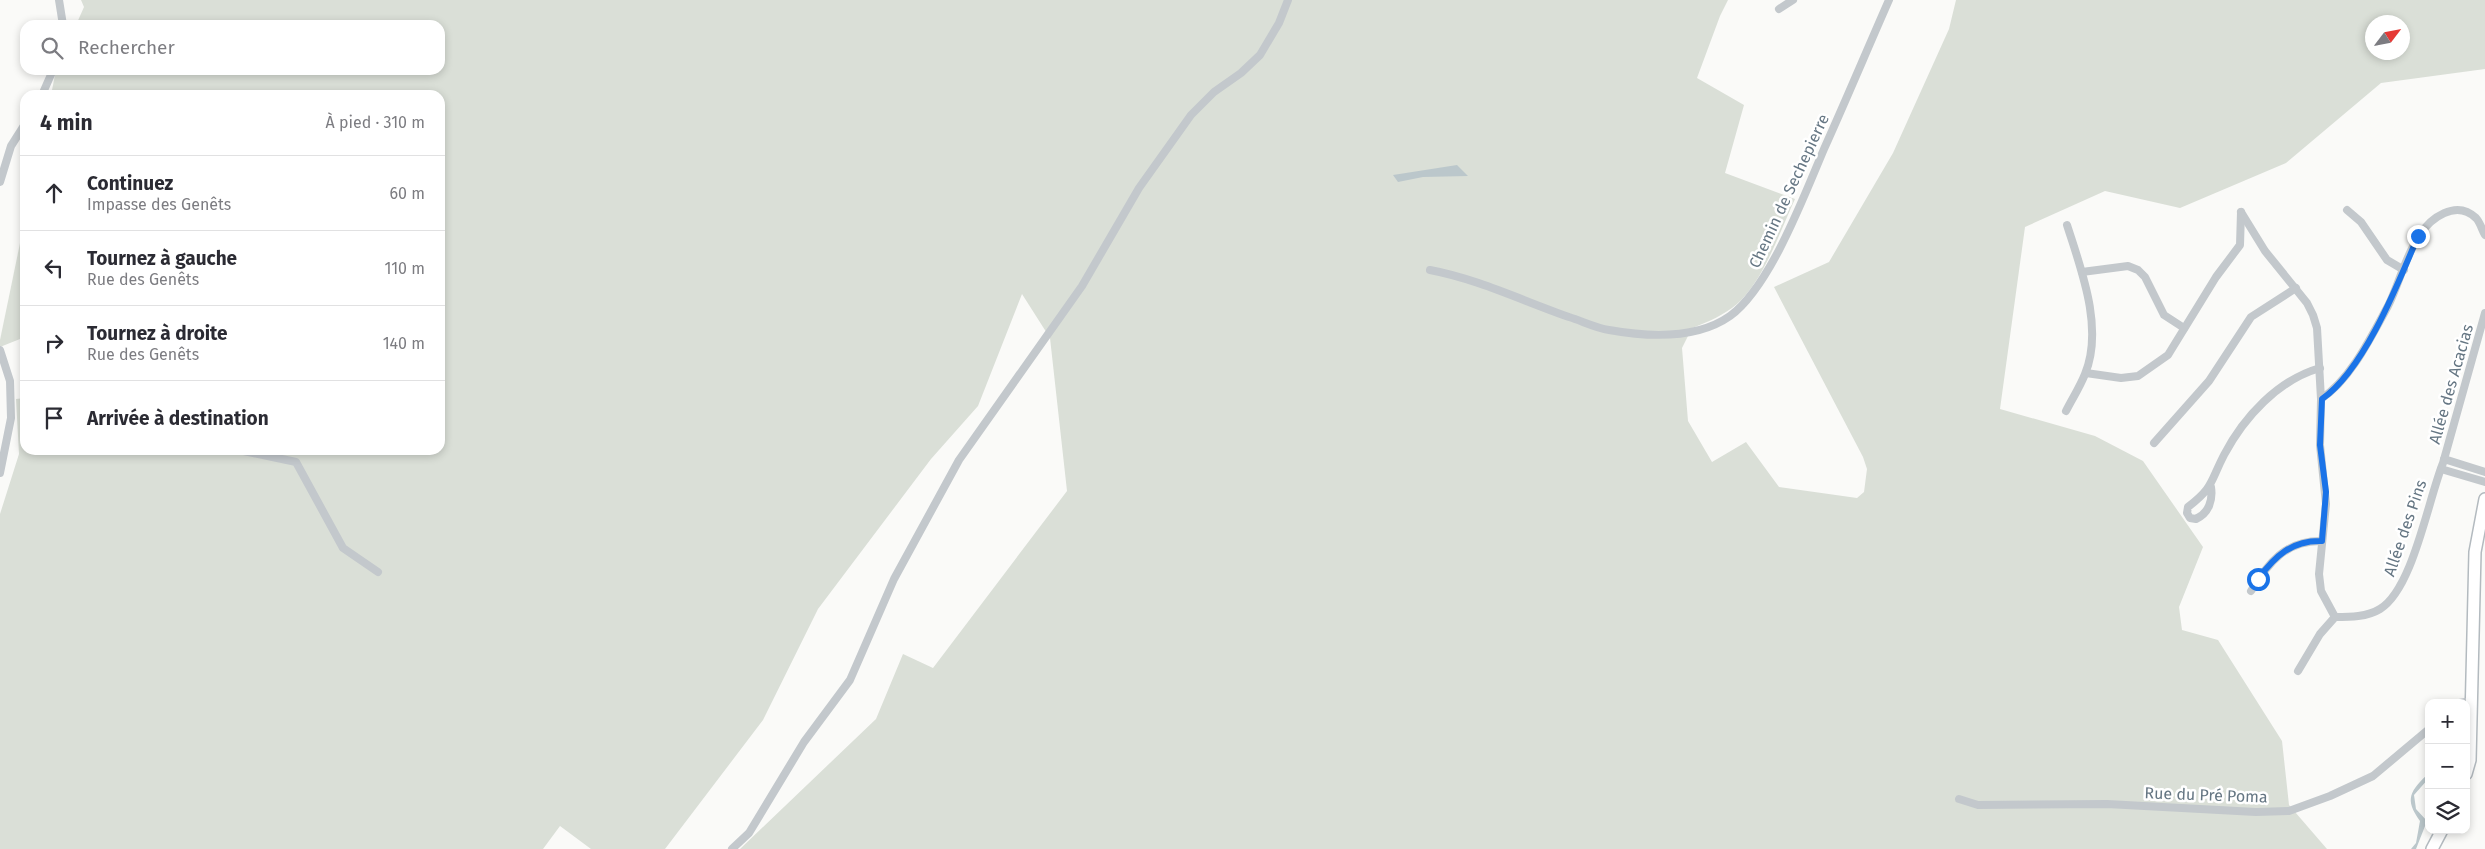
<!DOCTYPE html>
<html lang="fr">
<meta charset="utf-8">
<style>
:root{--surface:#fff;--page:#f7f7f7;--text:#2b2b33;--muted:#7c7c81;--line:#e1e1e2}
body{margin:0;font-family:"Fira Sans",sans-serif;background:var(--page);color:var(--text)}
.controls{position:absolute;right:15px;bottom:15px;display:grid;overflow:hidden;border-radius:10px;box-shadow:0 2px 8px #0003}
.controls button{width:45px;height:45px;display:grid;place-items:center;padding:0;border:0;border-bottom:1px solid var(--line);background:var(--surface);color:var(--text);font:25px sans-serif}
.compass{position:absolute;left:2365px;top:15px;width:45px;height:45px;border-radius:50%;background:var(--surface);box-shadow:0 2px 8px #0003;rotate:58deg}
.stop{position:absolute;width:15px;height:15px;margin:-11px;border:4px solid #1a73e8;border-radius:50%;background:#fff}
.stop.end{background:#1a73e8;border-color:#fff;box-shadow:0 1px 5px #0008}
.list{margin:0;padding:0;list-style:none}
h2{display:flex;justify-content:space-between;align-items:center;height:65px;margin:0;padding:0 20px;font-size:21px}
h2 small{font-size:16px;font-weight:400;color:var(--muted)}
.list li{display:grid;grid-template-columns:32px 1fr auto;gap:15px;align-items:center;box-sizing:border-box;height:75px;padding:0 20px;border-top:1px solid var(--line)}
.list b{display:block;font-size:19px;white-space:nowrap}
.list p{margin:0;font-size:16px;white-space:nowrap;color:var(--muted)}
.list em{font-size:16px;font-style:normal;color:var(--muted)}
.icon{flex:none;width:28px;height:28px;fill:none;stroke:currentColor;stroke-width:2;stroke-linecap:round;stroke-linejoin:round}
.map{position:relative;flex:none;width:2485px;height:849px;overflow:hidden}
.search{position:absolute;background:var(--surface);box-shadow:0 2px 8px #0003;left:20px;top:20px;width:425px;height:55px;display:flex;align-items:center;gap:12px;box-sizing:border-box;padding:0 18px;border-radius:15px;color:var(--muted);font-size:19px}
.panel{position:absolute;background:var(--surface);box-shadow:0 2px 8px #0003;left:20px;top:90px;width:425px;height:365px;border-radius:15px}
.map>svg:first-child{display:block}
.green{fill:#dadfd7;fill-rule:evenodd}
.water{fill:#bbc7cb}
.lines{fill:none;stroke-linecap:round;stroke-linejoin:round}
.secondary-casing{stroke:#b3babf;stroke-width:14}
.street{stroke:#c3c8cc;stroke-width:8}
.secondary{stroke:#fff;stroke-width:11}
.route{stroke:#1a73e8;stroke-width:6}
.labels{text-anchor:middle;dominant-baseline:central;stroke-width:5;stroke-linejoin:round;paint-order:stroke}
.street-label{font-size:16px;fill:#657683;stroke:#fff}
</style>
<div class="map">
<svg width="2485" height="849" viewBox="0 0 2485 849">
<rect width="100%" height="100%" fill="#fafaf8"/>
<!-- green -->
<g class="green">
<path d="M 81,0 L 1728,0 L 1720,16 L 1697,78 L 1744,105 L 1725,173 L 1795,199 C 1780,231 1764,280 1737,304 C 1724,315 1708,322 1692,328 L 1682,348 L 1688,421 L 1712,462 L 1746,442 L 1779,487 L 1857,498 L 1864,492 L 1867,469 L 1863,457 L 1774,287 L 1829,262 L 1893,153 L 1949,29 L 1956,0 L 2485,0 L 2485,69 L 2381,83 L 2286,163 L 2180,208 L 2105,191 L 2025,227 L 2000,409 L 2095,436 L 2143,461 L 2203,547 L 2179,607 L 2182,630 L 2218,640 L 2282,741 L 2289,805 L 2327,849 L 740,849 L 876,719 L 903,654 L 933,668 L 1067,491 L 1050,338 L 1022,294 L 978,406 L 931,459 L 818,609 L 763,720 L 665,849 L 591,849 L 560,826 L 543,849 L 0,849 L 0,514 L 19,454 L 16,399 L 25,398 L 25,450 L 440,450 L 440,95 L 51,95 L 56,70 L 440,70 L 440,25 L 76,25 L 84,7 ZM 2372,22 L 2402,22 L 2402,52 L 2372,52 Z"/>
<path d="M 25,219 L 25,337 L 0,347 L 0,340 Z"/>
</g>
<!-- water -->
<g class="water">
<path d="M 1457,165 L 1468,176 L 1423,177 L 1398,182 L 1393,175 Z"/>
<path d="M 2429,773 L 2429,778 L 2414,795 L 2416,809 L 2427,821 L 2416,849 L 2411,849 L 2416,843 L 2420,821 C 2404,799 2410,791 2429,773 Z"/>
</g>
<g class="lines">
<defs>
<g id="secondary">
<path d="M 2466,774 L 2470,760 L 2475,552 L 2485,499"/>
<path d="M 2432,849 L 2442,830"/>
</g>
</defs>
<!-- secondary casing -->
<use href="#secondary" class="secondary-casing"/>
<!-- street -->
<g class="street">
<path d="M 59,0 L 63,25"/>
<path d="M 1779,9 L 1793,0"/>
<path d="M 42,95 L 53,70"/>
<path d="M 0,182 L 11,146 L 25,124"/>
<path d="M 2347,210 L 2361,222 L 2387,260 L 2404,270"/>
<path d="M 2241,212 L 2265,251 L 2307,303 L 2313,315 L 2317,328 L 2321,399"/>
<path d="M 1430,270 C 1478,279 1523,301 1569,317 C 1582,321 1596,328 1609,330 C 1648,337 1696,340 1730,316 C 1770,287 1804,196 1824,149 C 1846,100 1867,50 1889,0"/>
<path d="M 2082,272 L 2128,266 L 2138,270 L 2145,277 L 2164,315 L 2184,328"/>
<path d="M 0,350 L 10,381 L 11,418 L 0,473"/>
<path d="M 2086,373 L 2121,378 L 2138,376 L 2168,355 L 2216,277 L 2240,245 L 2241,212"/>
<path d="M 2066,411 C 2072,399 2080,387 2085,374 C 2104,328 2081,269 2067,225"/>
<path d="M 2154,443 L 2209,381 L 2251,317 L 2296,288"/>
<path d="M 239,450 L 296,462 L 343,548 L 378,572"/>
<path d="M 2444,459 L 2485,472"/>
<path d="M 2441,469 L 2485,482"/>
<path d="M 2211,487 C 2213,500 2209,513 2196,519 L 2190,518 L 2187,513 L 2188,507 C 2214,487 2210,482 2224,455 C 2244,417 2278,380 2320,368"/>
<path d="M 2251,591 C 2268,563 2286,540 2322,541"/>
<path d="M 2335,617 L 2321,591 L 2319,574 L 2326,504 L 2320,445 L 2321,399 C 2351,379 2371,337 2388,306 C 2399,284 2405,257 2419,236 C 2430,218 2456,199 2476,218 C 2480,222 2482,230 2485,235"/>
<path d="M 2335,617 C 2350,617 2367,617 2380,609 C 2413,589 2428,500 2443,463 L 2485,313"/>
<path d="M 2298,671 L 2320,634 L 2335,617"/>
<path d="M 2459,703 L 2472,701"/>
<path d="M 1959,799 L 1978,805 L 2107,804 L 2256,812 L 2289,811 L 2330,796 L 2373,776 L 2429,729"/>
<path d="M 732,849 L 749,833 L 804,742 L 850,680 L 894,579 L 959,460 L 1082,286 L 1139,188 L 1191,115 L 1214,92 L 1241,73 L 1260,55 L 1279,23 L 1288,0"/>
</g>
<!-- secondary -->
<use href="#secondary" class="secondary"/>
</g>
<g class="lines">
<!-- route -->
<path class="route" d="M 2258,579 C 2275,556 2292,540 2322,541 L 2326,492 L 2320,445 L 2322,399 C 2364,370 2398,284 2418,236"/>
</g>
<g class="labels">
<!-- street labels -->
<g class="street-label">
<text transform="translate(1789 191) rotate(-65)">Chemin de Sechepierre</text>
<text transform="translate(2451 384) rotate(-74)">Allée des Acacias</text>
<text transform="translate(2405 528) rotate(-71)">Allée des Pins</text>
<text transform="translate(2206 795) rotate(2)">Rue du Pré Poma</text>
</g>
</g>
</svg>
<div class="controls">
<button>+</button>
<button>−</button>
<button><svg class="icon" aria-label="layers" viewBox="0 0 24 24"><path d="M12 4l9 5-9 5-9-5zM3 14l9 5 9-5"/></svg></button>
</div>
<svg class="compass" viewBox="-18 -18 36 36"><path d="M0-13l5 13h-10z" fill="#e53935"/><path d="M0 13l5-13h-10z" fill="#7c7c81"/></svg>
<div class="stop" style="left:2258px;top:579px"></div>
<div class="stop end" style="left:2418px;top:236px"></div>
<div class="search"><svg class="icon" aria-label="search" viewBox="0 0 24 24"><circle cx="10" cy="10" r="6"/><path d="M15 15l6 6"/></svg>Rechercher</div>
<section class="panel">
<h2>4 min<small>À pied · 310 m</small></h2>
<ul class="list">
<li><svg class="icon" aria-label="ahead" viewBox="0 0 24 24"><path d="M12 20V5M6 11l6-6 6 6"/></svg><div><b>Continuez</b><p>Impasse des Genêts</p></div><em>60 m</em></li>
<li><svg class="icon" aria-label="left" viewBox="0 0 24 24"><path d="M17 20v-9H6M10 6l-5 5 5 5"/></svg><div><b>Tournez à gauche</b><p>Rue des Genêts</p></div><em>110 m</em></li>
<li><svg class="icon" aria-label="right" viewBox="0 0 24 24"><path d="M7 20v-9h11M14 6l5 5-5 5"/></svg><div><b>Tournez à droite</b><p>Rue des Genêts</p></div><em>140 m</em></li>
<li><svg class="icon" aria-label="arrive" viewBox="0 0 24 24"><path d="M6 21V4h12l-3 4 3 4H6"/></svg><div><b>Arrivée à destination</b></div></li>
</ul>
</section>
</div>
